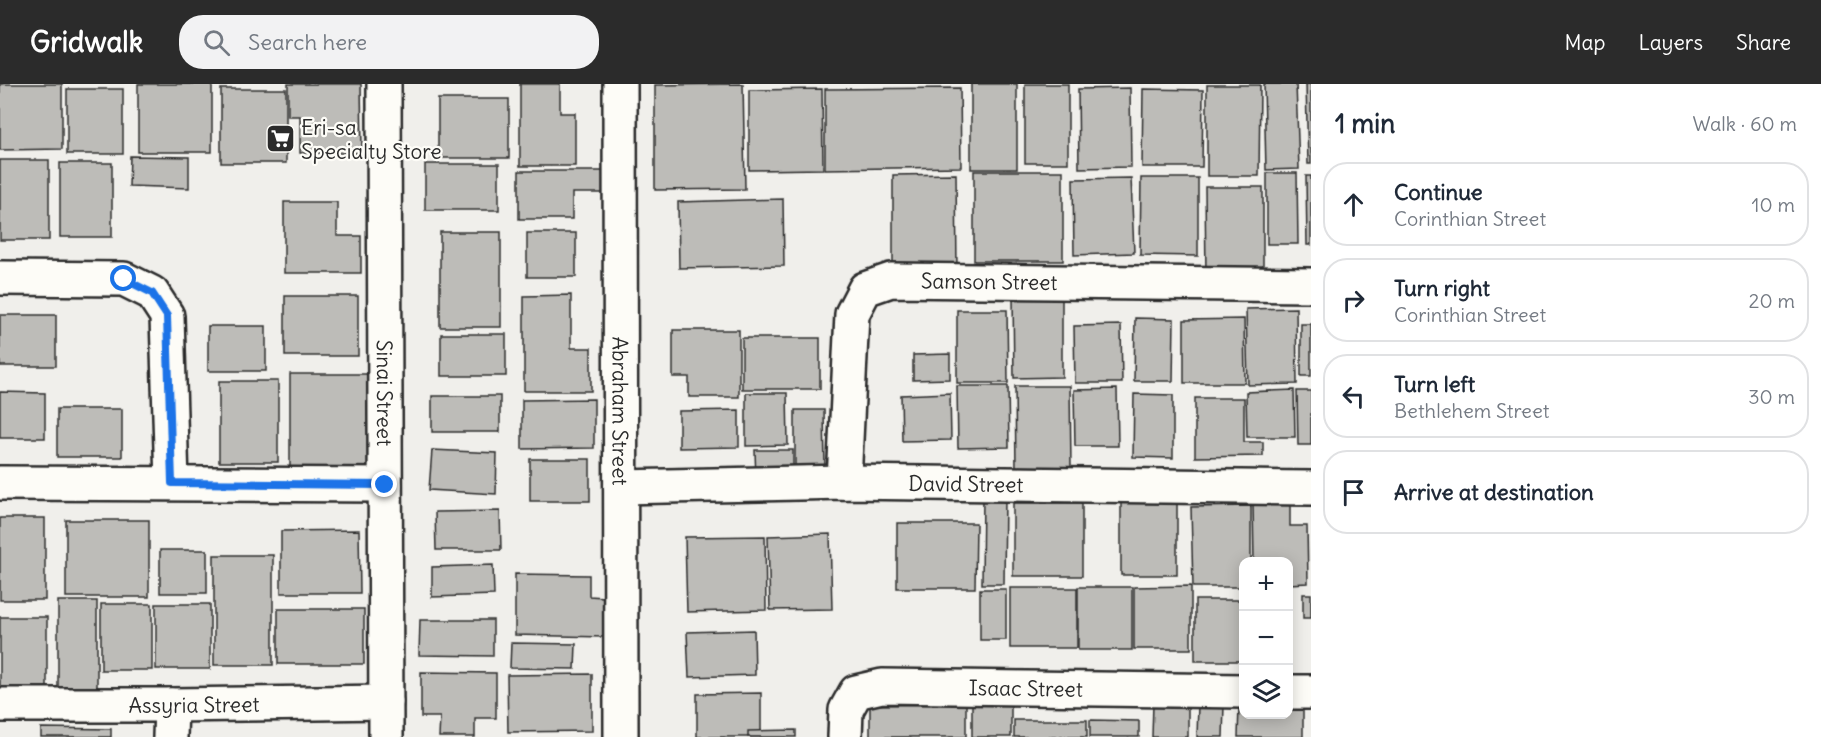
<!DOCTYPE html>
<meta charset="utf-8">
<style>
:root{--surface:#fff;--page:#f2f2f3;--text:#1f2937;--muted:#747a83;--line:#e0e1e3;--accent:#2b2b2b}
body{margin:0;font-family:Delius,sans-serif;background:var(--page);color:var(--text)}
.controls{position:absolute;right:18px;bottom:18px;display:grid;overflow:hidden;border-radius:12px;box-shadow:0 3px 15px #0003}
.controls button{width:54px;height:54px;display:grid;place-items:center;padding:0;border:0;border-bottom:2px solid var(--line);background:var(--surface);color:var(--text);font:30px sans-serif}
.stop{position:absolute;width:18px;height:18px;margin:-14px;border:4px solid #1a73e8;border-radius:50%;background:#fff}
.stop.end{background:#1a73e8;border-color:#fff;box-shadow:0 2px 6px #0008}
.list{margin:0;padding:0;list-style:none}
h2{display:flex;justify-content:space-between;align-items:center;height:78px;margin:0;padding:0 24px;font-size:26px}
h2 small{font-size:20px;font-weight:400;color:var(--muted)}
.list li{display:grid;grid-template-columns:39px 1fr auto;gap:18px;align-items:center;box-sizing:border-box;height:84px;margin:0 12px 12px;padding:0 12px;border:2px solid var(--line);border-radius:24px}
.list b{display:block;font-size:22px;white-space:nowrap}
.list p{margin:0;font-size:20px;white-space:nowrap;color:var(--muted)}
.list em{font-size:20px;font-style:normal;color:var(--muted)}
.icon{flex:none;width:33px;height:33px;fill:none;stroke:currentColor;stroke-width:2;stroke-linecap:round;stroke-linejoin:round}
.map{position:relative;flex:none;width:1311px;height:653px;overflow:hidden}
header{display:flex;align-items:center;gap:36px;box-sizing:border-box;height:84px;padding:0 30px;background:var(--accent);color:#fff}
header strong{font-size:28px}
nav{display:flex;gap:33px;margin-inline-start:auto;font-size:21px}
.search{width:420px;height:54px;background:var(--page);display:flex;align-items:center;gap:15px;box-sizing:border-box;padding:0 21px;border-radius:24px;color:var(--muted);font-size:22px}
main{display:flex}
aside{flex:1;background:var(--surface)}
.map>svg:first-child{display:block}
.building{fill:#bdbcb8;stroke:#2b2b2b;stroke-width:1.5}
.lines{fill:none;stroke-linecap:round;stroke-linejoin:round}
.minor-casing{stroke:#2b2b2b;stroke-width:38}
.minor{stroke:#fdfcf7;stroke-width:33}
.route{stroke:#1a73e8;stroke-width:8}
.labels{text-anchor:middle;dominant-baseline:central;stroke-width:4.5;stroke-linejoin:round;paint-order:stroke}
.poi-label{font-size:21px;fill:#2b2b2b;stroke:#fdfcf7;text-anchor:start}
.street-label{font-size:21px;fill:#2b2b2b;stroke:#fdfcf7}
</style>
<header>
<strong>Gridwalk</strong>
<div class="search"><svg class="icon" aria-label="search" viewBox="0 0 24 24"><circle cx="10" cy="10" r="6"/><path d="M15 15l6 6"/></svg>Search here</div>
<nav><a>Map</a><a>Layers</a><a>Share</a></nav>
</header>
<main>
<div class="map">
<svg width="1311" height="653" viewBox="0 0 1311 653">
<rect width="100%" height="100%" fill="#f0efeb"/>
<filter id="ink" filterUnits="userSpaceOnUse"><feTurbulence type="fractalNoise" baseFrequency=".0167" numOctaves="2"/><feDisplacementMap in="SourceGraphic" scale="12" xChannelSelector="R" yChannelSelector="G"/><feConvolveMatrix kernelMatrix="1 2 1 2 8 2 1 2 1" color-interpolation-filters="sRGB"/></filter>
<g filter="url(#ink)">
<!-- building -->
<g class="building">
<path d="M 0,0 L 62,0 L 62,65 L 0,66 Z"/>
<rect x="138" y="0" width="74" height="68"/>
<path d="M 288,0 L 361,0 L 362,69 L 300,69 L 300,32 L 288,32 Z"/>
<path d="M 520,0 L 560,0 L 560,29 L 575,29 L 575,82 L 520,82 Z"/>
<path d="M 743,0 L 745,105 L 655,106 L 655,1 Z"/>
<rect x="971" y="0" width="46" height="85"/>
<rect x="1025" y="0" width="43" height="79"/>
<path d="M 1264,0 L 1296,0 L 1299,85 L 1266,86 Z"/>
<path d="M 1306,0 L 1311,0 L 1311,80 L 1308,80 Z"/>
<path d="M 1207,1 L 1260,1 L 1259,92 L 1207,92 Z"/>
<path d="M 960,4 L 961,83 L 825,85 L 825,5 Z"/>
<path d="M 1130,4 L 1131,83 L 1079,84 L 1078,5 Z"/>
<rect x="67" y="5" width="56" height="65"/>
<rect x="221" y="5" width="65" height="74"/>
<path d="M 822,5 L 823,85 L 749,86 L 749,6 Z"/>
<path d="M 1143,5 L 1203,6 L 1202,83 L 1142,83 Z"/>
<rect x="438" y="15" width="71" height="59"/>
<path d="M 130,72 L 189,73 L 189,104 L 129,102 Z"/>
<rect x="0" y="76" width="49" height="80"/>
<rect x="60" y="79" width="52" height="74"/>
<rect x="425" y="80" width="74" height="46"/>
<path d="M 519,87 L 605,87 L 605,109 L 572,109 L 572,135 L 519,135 Z"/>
<rect x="974" y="87" width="89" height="90"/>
<path d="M 1267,89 L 1297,89 L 1298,160 L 1267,160 Z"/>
<path d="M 956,90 L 957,187 L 893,188 L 893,91 Z"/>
<path d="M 1306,92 L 1311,92 L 1311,161 L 1307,161 Z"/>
<path d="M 1131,94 L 1134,169 L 1074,171 L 1073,95 Z"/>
<path d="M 1141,94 L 1198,94 L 1198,172 L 1140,171 Z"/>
<path d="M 1205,103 L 1263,103 L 1263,192 L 1206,192 Z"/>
<path d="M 783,115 L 784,182 L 679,184 L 678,118 Z"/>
<path d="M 284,118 L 337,118 L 337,152 L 361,152 L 361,189 L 284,189 Z"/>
<rect x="440" y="148" width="61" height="95"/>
<rect x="527" y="149" width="49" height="44"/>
<path d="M 571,211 L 571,264 L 591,264 L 591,307 L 524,307 L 524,212 Z"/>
<rect x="285" y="212" width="73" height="60"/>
<path d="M 1013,212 L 1062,212 L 1062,293 L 1014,294 Z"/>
<path d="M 1296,224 L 1297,300 L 1248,301 L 1246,225 Z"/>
<path d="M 957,226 L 1007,226 L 1008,299 L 957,299 Z"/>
<rect x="0" y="231" width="56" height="51"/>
<path d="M 1135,234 L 1174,235 L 1173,297 L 1134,297 Z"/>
<path d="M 1244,235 L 1245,299 L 1184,299 L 1184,236 Z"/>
<rect x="1301" y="240" width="10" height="52"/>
<path d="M 1121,241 L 1122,299 L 1075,299 L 1074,242 Z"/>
<rect x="208" y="242" width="58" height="45"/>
<path d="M 673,246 L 739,246 L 739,313 L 689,313 L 689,293 L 673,293 Z"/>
<rect x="441" y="250" width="65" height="42"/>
<rect x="742" y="254" width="78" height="51"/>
<path d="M 950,270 L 950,295 L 913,296 L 913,271 Z"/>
<rect x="290" y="290" width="82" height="99"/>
<rect x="219" y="297" width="59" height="81"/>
<path d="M 957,302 L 1008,302 L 1009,363 L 958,364 Z"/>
<path d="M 1015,302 L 1070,302 L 1071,385 L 1016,385 Z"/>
<path d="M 1117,305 L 1118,362 L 1075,362 L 1074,306 Z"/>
<path d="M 1294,306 L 1295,353 L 1247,353 L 1246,308 Z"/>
<path d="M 1297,307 L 1311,307 L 1311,361 L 1298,361 Z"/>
<path d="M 0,308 L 45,309 L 45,354 L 0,354 Z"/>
<path d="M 746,309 L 787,309 L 788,361 L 746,362 Z"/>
<path d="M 950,309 L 951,356 L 902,357 L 901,311 Z"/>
<path d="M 1134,310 L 1173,311 L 1173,374 L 1133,373 Z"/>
<rect x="432" y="312" width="68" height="36"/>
<path d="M 1195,314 L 1244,314 L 1244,358 L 1263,358 L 1263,372 L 1195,373 Z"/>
<path d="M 594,315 L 594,364 L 522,365 L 522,316 Z"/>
<rect x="57" y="325" width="65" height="48"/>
<path d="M 739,326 L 739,363 L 679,364 L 679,327 Z"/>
<path d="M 795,326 L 824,326 L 825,386 L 795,386 Z"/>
<path d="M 432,366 L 497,369 L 496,410 L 429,406 Z"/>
<path d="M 755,366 L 793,366 L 793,396 L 756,396 Z"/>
<rect x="530" y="375" width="60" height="42"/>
<path d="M 983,412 L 1005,412 L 1004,500 L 982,500 Z"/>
<rect x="1121" y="415" width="56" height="76"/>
<rect x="1013" y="419" width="69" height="73"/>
<path d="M 1253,419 L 1290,419 L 1290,442 L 1307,442 L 1308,499 L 1288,500 L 1288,478 L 1254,478 Z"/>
<path d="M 1251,422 L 1251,478 L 1244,478 L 1244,503 L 1193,503 L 1191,423 Z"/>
<path d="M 500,427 L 501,466 L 436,466 L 435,428 Z"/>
<rect x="0" y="434" width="45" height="82"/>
<rect x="66" y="436" width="83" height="77"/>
<path d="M 897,439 L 976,439 L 975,504 L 897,504 Z"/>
<path d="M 359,446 L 360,509 L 281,509 L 281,447 Z"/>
<path d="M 830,450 L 832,525 L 770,526 L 768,452 Z"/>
<path d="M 765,452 L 766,526 L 687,528 L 685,453 Z"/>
<rect x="160" y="466" width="47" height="43"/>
<rect x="214" y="471" width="59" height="110"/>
<path d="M 493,481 L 494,511 L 432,513 L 432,483 Z"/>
<path d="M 515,490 L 589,491 L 589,512 L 604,513 L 604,553 L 515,551 Z"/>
<path d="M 1191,502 L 1191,565 L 1134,565 L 1134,503 Z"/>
<rect x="1078" y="503" width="54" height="63"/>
<rect x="1010" y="504" width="67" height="60"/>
<rect x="980" y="505" width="26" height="51"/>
<rect x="1303" y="510" width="8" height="24"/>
<rect x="1195" y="516" width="49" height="61"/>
<rect x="58" y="517" width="39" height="89"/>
<rect x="101" y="520" width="51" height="66"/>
<rect x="156" y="520" width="54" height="65"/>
<rect x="278" y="525" width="86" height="55"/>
<rect x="0" y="533" width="47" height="75"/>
<path d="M 420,536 L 493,536 L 493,572 L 419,571 Z"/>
<path d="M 754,546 L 755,591 L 689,593 L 687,548 Z"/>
<path d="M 511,559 L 576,560 L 575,585 L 510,584 Z"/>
<path d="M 421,588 L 496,589 L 496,634 L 475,634 L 475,653 L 439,653 L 440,633 L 421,633 Z"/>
<path d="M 592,590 L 592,647 L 508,648 L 507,591 Z"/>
<path d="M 761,609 L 761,653 L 697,653 L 697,610 Z"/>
<path d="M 972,616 L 1011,617 L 1011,653 L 972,653 Z"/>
<path d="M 966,620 L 966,653 L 870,653 L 870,621 Z"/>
<path d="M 1153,620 L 1188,620 L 1188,653 L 1152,653 Z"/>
<path d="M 1198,621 L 1224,621 L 1223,653 L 1197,653 Z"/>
<path d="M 1239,623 L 1244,623 L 1244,630 L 1288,630 L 1288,623 L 1303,623 L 1303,653 L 1238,653 Z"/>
<rect x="1014" y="636" width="73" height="17"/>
<path d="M 1090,636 L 1139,637 L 1139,653 L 1090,653 Z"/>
<path d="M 41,644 L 111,645 L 111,653 L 41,653 Z"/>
<path d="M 796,646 L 796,653 L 748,653 L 748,647 Z"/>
</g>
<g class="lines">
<defs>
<g id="minor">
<path id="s1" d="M 384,0 L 386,653"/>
<path id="s2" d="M 620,0 L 621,653"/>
<path d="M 0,194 L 124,195 L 152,209 L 167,232 L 172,399"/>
<path id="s3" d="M 844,398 L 852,230 L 865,205 L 891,196 L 1311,201"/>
<path d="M 0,399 L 385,401"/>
<path id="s4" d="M 621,403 L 844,398 L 1311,404"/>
<path d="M 1288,608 L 1311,608"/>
<path id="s5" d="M 0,621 L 171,621 L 386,618"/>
<path d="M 170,653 L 171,621"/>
<path id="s6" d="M 845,653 L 846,626 L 856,608 L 882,602 L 1244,607"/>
</g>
</defs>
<!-- minor casing -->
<use href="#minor" class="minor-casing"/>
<!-- minor -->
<use href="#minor" class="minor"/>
</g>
</g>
<g class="lines" filter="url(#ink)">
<!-- route -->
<path class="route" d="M 124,195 L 152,209 L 167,232 L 172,399 L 385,401"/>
</g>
<!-- icons -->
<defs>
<symbol id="supermarket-square" viewBox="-11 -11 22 22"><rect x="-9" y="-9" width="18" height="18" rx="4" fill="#2b2b2b" stroke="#fdfcf7"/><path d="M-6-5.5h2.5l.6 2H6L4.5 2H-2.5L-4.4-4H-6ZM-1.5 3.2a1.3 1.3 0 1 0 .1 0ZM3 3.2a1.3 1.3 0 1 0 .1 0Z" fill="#fff"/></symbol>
</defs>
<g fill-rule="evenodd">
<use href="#supermarket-square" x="264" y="38" width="33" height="33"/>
</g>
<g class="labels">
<!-- poi labels -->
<g class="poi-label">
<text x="301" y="43">Eri-sa<tspan x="301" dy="24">Specialty Store</tspan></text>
</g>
<!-- street labels -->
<g class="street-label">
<text stroke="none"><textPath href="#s3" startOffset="322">Samson Street</textPath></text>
<text stroke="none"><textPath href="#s1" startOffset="309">Sinai Street</textPath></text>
<text stroke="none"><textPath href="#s2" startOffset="327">Abraham Street</textPath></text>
<text stroke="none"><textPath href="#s4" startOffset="345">David Street</textPath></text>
<text stroke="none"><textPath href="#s6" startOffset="218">Isaac Street</textPath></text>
<text stroke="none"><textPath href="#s5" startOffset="194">Assyria Street</textPath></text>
</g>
</g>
</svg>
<div class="controls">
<button>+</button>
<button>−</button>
<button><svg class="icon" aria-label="layers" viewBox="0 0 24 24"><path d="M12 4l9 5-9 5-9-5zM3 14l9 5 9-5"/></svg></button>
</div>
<div class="stop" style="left:124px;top:195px"></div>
<div class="stop end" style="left:385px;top:401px"></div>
</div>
<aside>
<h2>1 min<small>Walk · 60 m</small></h2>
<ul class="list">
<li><svg class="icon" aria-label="ahead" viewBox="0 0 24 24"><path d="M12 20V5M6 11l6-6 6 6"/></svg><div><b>Continue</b><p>Corinthian Street</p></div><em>10 m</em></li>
<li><svg class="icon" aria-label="right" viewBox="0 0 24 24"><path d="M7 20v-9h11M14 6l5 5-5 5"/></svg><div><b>Turn right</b><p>Corinthian Street</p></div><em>20 m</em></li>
<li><svg class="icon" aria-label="left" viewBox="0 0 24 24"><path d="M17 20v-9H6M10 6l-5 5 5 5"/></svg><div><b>Turn left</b><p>Bethlehem Street</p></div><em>30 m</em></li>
<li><svg class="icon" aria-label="arrive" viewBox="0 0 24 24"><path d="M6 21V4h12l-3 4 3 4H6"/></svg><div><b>Arrive at destination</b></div></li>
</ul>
</aside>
</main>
